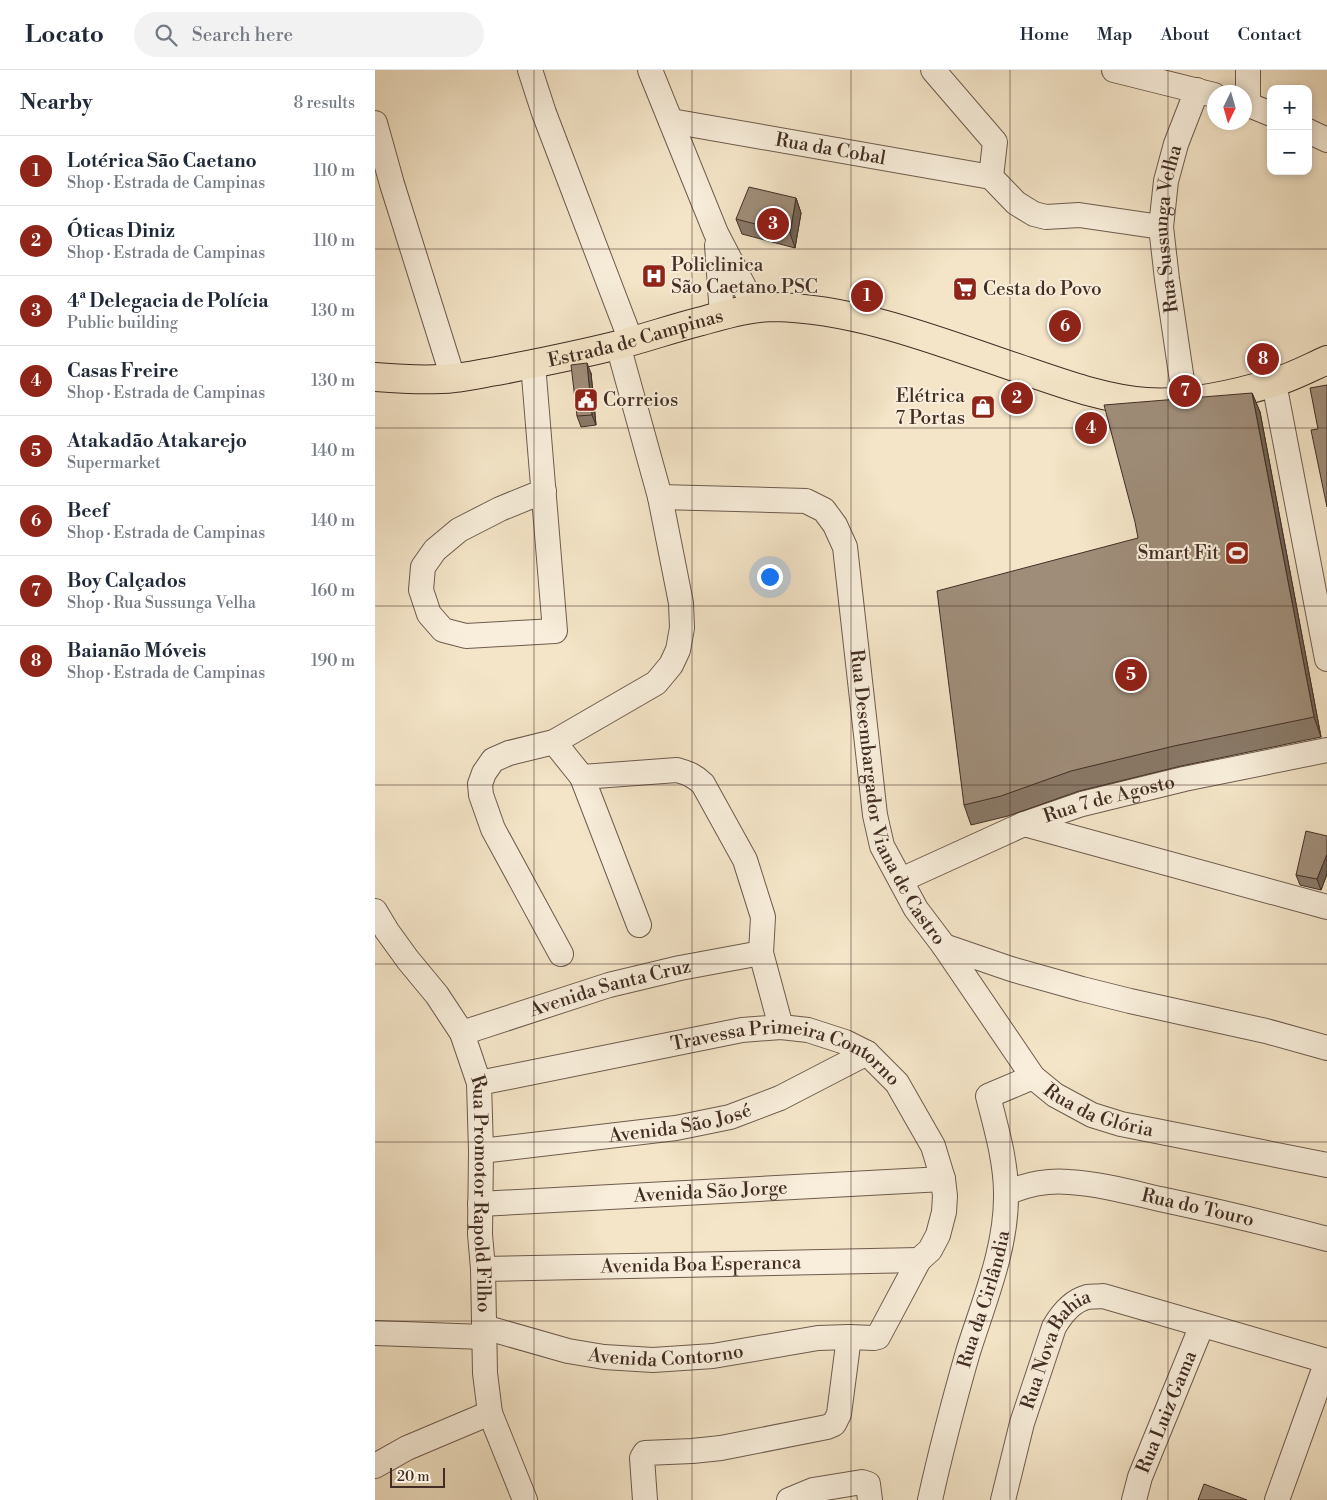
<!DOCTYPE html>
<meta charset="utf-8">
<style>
:root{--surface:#fff;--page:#f2f2f3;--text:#1f2937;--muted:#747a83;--line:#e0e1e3;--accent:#8f2418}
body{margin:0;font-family:"Libre Bodoni",serif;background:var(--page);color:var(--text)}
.controls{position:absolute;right:15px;top:15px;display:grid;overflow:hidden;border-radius:10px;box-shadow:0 2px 8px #0003}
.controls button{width:45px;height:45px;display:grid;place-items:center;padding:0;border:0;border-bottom:1px solid var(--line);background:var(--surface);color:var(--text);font:25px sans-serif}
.compass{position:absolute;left:832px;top:15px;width:45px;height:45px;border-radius:50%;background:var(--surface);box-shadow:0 2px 8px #0003;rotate:185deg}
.scale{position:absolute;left:15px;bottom:12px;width:55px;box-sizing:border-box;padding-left:5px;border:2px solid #422d24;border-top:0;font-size:14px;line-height:18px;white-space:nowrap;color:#422d24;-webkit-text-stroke:4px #f8eedb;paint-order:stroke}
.you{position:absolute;left:394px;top:506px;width:18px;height:18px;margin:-12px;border:4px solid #fff;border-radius:50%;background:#1a73e8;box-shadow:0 0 0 8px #1a73e833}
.badge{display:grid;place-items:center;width:32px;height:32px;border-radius:50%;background:var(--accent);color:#fff;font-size:16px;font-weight:700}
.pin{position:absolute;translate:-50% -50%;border:2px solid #fff;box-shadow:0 1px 5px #0006}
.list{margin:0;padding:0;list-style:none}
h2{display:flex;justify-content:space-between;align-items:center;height:65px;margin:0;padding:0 20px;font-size:21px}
h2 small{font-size:16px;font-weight:400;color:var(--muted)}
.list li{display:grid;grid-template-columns:32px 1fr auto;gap:15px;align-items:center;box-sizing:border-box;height:70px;padding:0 20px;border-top:1px solid var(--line)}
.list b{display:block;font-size:19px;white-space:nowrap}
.list p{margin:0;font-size:16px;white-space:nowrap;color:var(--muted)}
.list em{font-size:16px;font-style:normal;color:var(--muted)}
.icon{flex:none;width:28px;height:28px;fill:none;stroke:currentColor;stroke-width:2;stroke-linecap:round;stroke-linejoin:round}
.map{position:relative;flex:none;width:952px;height:1430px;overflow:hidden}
header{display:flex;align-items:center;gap:30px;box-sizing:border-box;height:70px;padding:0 25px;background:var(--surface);border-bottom:1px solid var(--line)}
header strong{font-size:24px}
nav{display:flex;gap:28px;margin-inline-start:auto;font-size:18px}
.search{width:350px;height:45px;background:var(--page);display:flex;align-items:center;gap:12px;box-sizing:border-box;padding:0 18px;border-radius:28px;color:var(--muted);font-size:19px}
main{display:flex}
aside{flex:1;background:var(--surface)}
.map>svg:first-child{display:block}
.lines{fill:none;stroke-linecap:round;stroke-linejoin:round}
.minor-casing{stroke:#6e5b4d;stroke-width:26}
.major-casing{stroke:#422d24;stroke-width:30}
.minor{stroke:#f8eedb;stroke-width:24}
.major{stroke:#f4e5c8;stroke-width:28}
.wall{fill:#897968;stroke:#422d24}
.shaded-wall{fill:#6f6355;stroke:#422d24}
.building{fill:#9f8d79;stroke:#422d24}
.grid{fill:none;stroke:#422d24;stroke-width:1;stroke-opacity:0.55}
.labels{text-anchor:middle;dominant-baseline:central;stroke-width:4;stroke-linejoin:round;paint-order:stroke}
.street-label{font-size:19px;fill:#422d24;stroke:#f8eedb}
.poi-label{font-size:19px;fill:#422d24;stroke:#f8eedb;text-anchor:start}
</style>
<header>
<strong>Locato</strong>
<div class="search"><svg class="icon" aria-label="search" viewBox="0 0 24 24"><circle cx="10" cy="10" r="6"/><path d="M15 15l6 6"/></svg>Search here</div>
<nav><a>Home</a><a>Map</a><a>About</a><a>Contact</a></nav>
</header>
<main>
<aside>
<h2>Nearby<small>8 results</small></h2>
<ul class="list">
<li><span class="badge">1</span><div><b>Lotérica São Caetano</b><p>Shop · Estrada de Campinas</p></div><em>110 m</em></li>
<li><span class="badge">2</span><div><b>Óticas Diniz</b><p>Shop · Estrada de Campinas</p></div><em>110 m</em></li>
<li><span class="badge">3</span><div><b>4ª Delegacia de Polícia</b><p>Public building</p></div><em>130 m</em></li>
<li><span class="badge">4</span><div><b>Casas Freire</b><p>Shop · Estrada de Campinas</p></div><em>130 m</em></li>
<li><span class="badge">5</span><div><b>Atakadão Atakarejo</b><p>Supermarket</p></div><em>140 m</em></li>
<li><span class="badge">6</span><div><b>Beef</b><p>Shop · Estrada de Campinas</p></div><em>140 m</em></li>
<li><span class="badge">7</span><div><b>Boy Calçados</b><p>Shop · Rua Sussunga Velha</p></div><em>160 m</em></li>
<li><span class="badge">8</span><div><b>Baianão Móveis</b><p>Shop · Estrada de Campinas</p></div><em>190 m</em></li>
</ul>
</aside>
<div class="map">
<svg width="952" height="1430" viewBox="0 0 952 1430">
<rect width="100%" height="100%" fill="#f4e5c8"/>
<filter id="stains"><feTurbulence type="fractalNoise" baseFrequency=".004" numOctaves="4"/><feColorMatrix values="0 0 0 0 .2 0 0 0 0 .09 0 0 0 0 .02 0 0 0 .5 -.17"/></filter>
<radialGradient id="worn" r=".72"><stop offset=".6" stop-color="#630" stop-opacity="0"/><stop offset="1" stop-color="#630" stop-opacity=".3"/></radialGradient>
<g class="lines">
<defs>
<g id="minor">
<path d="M 155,0 L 169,43 L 256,271"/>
<path d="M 275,0 L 341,163 L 380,238"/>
<path d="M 558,0 L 620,72 L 616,107 L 641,133 L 659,144 L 671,147 L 704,145 L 786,157"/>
<path d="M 739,0 L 839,25"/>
<path d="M 869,33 L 896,44"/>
<path d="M 873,33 L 873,0"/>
<path id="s1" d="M 296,51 L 616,107"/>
<path d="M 0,53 L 17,114 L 78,308"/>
<path d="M 933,61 L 952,70"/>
<path d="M 342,175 L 347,245"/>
<path d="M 158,294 L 180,561 L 91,566 L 68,560 L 54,544 L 46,520 L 48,497 L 60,480 L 84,460 L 125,439 L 169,421"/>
<path d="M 899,313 L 952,589"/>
<path id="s2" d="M 810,331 L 792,209 L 786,157 L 791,111 L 801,74 L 822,20"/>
<path id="s3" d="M 285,427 L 431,431 L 449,440 L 460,455 L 470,477 L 500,745 L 507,776 L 541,839 L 569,876 L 658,1007 L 680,1025 L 717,1045 L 746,1054 L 952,1095"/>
<path d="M 179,672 L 207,707 L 264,855"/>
<path d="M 207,707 L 302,700 C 313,703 320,706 328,714 L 370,790 L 388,847 L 386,883 L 406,957"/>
<path d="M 649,754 L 952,837"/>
<path id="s4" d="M 526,810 L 649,754 L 707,734 L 809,709 L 952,680"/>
<path id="s5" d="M 0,841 L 12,861 L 33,890 L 62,925 L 87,963 L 104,1013 L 106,1081 L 105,1164 L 108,1199 L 110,1303 L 115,1343 L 150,1430"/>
<path d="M 569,876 L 636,899 L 707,919 L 755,931 L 891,961 L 952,978"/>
<path d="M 186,884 L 118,759 L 106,725 L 105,714 L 109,703 L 118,690 L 134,683 L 179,672 L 281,613 L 296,595 L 303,580 L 307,558 L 306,533 L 285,427 L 243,275"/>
<path id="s6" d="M 87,963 L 234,915 L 305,898 L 386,883"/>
<path id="s7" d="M 104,1013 L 367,960 L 406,957 L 433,960 L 470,972 L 492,983 L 522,1013 L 558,1076 L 568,1109 L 570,1126 L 569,1142 L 563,1165 L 555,1180 L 544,1190 L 503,1267 L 499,1268 L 474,1267 L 464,1344 L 459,1354 L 452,1357 L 346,1378 L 317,1381 L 270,1383 L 267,1388 L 270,1430"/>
<path id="s8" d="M 106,1081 L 301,1058 L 355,1047 L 405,1028 L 492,983"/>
<path id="s9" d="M 631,1123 C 650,1115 673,1110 694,1112 C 725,1114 755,1122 785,1129 C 841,1141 896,1154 952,1169"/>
<path id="s10" d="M 105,1134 L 568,1109"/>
<path id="s11" d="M 108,1199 L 544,1190"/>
<path id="s12" d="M 109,1257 L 193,1281 L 229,1287 L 278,1290 L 338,1286 L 443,1268 L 474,1267"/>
<path d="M 0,1263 L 109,1267"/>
<path d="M 0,1396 L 32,1378 L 115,1343"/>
<path d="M 414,1430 L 438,1420 L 487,1412 L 493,1414 L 495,1430"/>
<path id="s13" d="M 555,1430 C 566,1380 579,1331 593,1282 C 609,1231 632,1178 631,1123 C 631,1091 621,1058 613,1026 L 658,1007"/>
<path id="s14" d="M 628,1430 L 647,1353 L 679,1257 C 686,1245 697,1231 712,1227 C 717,1226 723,1227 728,1226 L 952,1291"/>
<path id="s15" d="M 759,1430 L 765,1407 L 827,1255"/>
<path d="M 902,1430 L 952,1291"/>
</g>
<g id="major">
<path id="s16" d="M 0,307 C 25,309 54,311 79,308 C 93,307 108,303 122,301 C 163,293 203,285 243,275 C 270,268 296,259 323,252 C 349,245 374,237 400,237 C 488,239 575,276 657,303 C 695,316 732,329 771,332 C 813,335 857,325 897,313 C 916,308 934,298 952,290"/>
</g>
</defs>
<!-- minor casing -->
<use href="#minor" class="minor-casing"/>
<!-- major casing -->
<use href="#major" class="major-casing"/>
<!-- minor -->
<use href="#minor" class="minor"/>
<!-- major -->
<use href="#major" class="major"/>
</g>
<!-- wall -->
<g class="wall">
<path d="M 421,128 L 426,143 L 420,178 L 367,164 L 361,149 Z"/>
<path d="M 216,303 L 221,355 L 206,357 L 202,346 Z"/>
<path d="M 877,323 L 885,342 L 946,667 L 806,696 L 704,721 L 633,746 L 596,755 L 589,735 L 763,468 Z"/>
<path d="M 952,766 L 952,804 L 946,820 L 925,815 L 921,805 Z"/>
</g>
<!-- shaded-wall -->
<g class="shaded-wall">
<path d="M 421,128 L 426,143 L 420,178 L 415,163 Z"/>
<path d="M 212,293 L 216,303 L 221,355 L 217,345 Z"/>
<path d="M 877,323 L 885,342 L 946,667 L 939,647 Z"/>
<path d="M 952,784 L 952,804 L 946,820 L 942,809 Z"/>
</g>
<!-- building -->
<g class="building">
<path d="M 374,117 L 421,128 L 415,163 L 361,149 Z"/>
<path d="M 212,293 L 217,345 L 202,346 L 196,295 Z"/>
<path d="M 952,315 L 952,437 L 936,360 L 943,359 L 935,318 Z"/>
<path d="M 877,323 L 939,647 L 799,676 L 696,701 L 626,726 L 589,735 L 562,521 L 763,468 L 760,452 L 729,335 Z"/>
<path d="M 931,761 L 952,766 L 952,784 L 942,809 L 921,805 Z"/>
<path d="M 829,1414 L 872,1430 L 823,1430 Z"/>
</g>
<!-- grid -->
<path class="grid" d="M 159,0 L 159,1430M 317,0 L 317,1430M 476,0 L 476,1430M 635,0 L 635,1430M 793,0 L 793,1430M 0,179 L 952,179M 0,358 L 952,358M 0,536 L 952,536M 0,715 L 952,715M 0,894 L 952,894M 0,1072 L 952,1072M 0,1251 L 952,1251"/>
<!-- icons -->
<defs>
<symbol id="hospital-square" viewBox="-11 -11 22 22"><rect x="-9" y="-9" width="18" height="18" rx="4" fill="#8f2418" stroke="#f8eedb"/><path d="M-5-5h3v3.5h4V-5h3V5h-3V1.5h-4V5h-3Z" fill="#fff"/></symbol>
<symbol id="supermarket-square" viewBox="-11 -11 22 22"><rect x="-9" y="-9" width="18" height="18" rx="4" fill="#8f2418" stroke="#f8eedb"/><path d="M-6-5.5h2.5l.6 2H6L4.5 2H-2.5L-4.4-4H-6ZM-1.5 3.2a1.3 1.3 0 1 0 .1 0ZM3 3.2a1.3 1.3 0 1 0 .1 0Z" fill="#fff"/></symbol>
<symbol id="civic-square" viewBox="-11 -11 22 22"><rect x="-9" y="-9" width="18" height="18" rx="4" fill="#8f2418" stroke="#f8eedb"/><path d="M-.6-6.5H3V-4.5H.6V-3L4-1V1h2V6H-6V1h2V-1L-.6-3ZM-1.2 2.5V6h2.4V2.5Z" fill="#fff"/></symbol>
<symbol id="shop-square" viewBox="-11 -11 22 22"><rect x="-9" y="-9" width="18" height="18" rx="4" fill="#8f2418" stroke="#f8eedb"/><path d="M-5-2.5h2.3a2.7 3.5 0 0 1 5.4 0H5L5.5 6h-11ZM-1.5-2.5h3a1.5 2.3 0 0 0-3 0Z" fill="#fff"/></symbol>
<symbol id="stadium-square" viewBox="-11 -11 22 22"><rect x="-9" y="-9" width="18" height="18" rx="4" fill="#8f2418" stroke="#f8eedb"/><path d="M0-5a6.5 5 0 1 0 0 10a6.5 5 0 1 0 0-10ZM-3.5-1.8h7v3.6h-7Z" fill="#fff"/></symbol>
</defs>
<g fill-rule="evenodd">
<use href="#hospital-square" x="265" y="192" width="28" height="28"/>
<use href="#supermarket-square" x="576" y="205" width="28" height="28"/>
<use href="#civic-square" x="197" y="316" width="28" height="28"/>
<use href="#shop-square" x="594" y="323" width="28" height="28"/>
<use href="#stadium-square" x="848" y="469" width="28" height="28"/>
</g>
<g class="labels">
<!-- street labels -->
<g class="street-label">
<text stroke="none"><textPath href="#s1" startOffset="162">Rua da Cobal</textPath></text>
<text stroke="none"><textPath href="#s2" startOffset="174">Rua Sussunga Velha</textPath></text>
<text stroke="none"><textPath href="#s16" startOffset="265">Estrada de Campinas</textPath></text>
<text stroke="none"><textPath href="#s3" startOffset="468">Rua Desembargador Viana de Castro</textPath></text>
<text stroke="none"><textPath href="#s4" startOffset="224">Rua 7 de Agosto</textPath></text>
<text stroke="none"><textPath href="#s6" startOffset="155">Avenida Santa Cruz</textPath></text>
<text stroke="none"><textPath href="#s7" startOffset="318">Travessa Primeira Contorno</textPath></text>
<text stroke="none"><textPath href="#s3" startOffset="862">Rua da Glória</textPath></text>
<text stroke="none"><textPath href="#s8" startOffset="201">Avenida São José</textPath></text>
<text stroke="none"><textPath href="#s10" startOffset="231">Avenida São Jorge</textPath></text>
<text stroke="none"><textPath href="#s5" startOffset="314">Rua Promotor Rapold Filho</textPath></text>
<text stroke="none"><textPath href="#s9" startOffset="196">Rua do Touro</textPath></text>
<text stroke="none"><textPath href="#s11" startOffset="218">Avenida Boa Esperanca</textPath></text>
<text stroke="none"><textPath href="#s13" startOffset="208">Rua da Cirlândia</textPath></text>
<text stroke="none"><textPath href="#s12" startOffset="186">Avenida Contorno</textPath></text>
<text stroke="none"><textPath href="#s14" startOffset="162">Rua Nova Bahia</textPath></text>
<text stroke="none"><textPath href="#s15" startOffset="94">Rua Luiz Gama</textPath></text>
</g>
<!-- poi labels -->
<g class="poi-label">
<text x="296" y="195">Policlinica<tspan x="296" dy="22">São Caetano PSC</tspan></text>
<text x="608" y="219">Cesta do Povo</text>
<text x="590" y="326" text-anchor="end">Elétrica<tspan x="590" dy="22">7 Portas</tspan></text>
<text x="228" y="330">Correios</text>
<text x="844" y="483" text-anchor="end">Smart Fit</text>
</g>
</g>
<rect width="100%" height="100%" filter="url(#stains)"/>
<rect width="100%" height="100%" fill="url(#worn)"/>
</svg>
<div class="controls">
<button>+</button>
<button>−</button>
</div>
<svg class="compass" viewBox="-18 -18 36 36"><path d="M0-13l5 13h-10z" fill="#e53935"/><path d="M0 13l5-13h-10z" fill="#747a83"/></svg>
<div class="scale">20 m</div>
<div class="you"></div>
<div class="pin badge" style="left:492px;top:226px">1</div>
<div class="pin badge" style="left:642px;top:328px">2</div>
<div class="pin badge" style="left:398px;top:154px">3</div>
<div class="pin badge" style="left:716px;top:358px">4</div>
<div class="pin badge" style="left:756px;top:605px">5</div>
<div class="pin badge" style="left:690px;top:256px">6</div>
<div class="pin badge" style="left:810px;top:321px">7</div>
<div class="pin badge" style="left:888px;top:289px">8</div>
</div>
</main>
